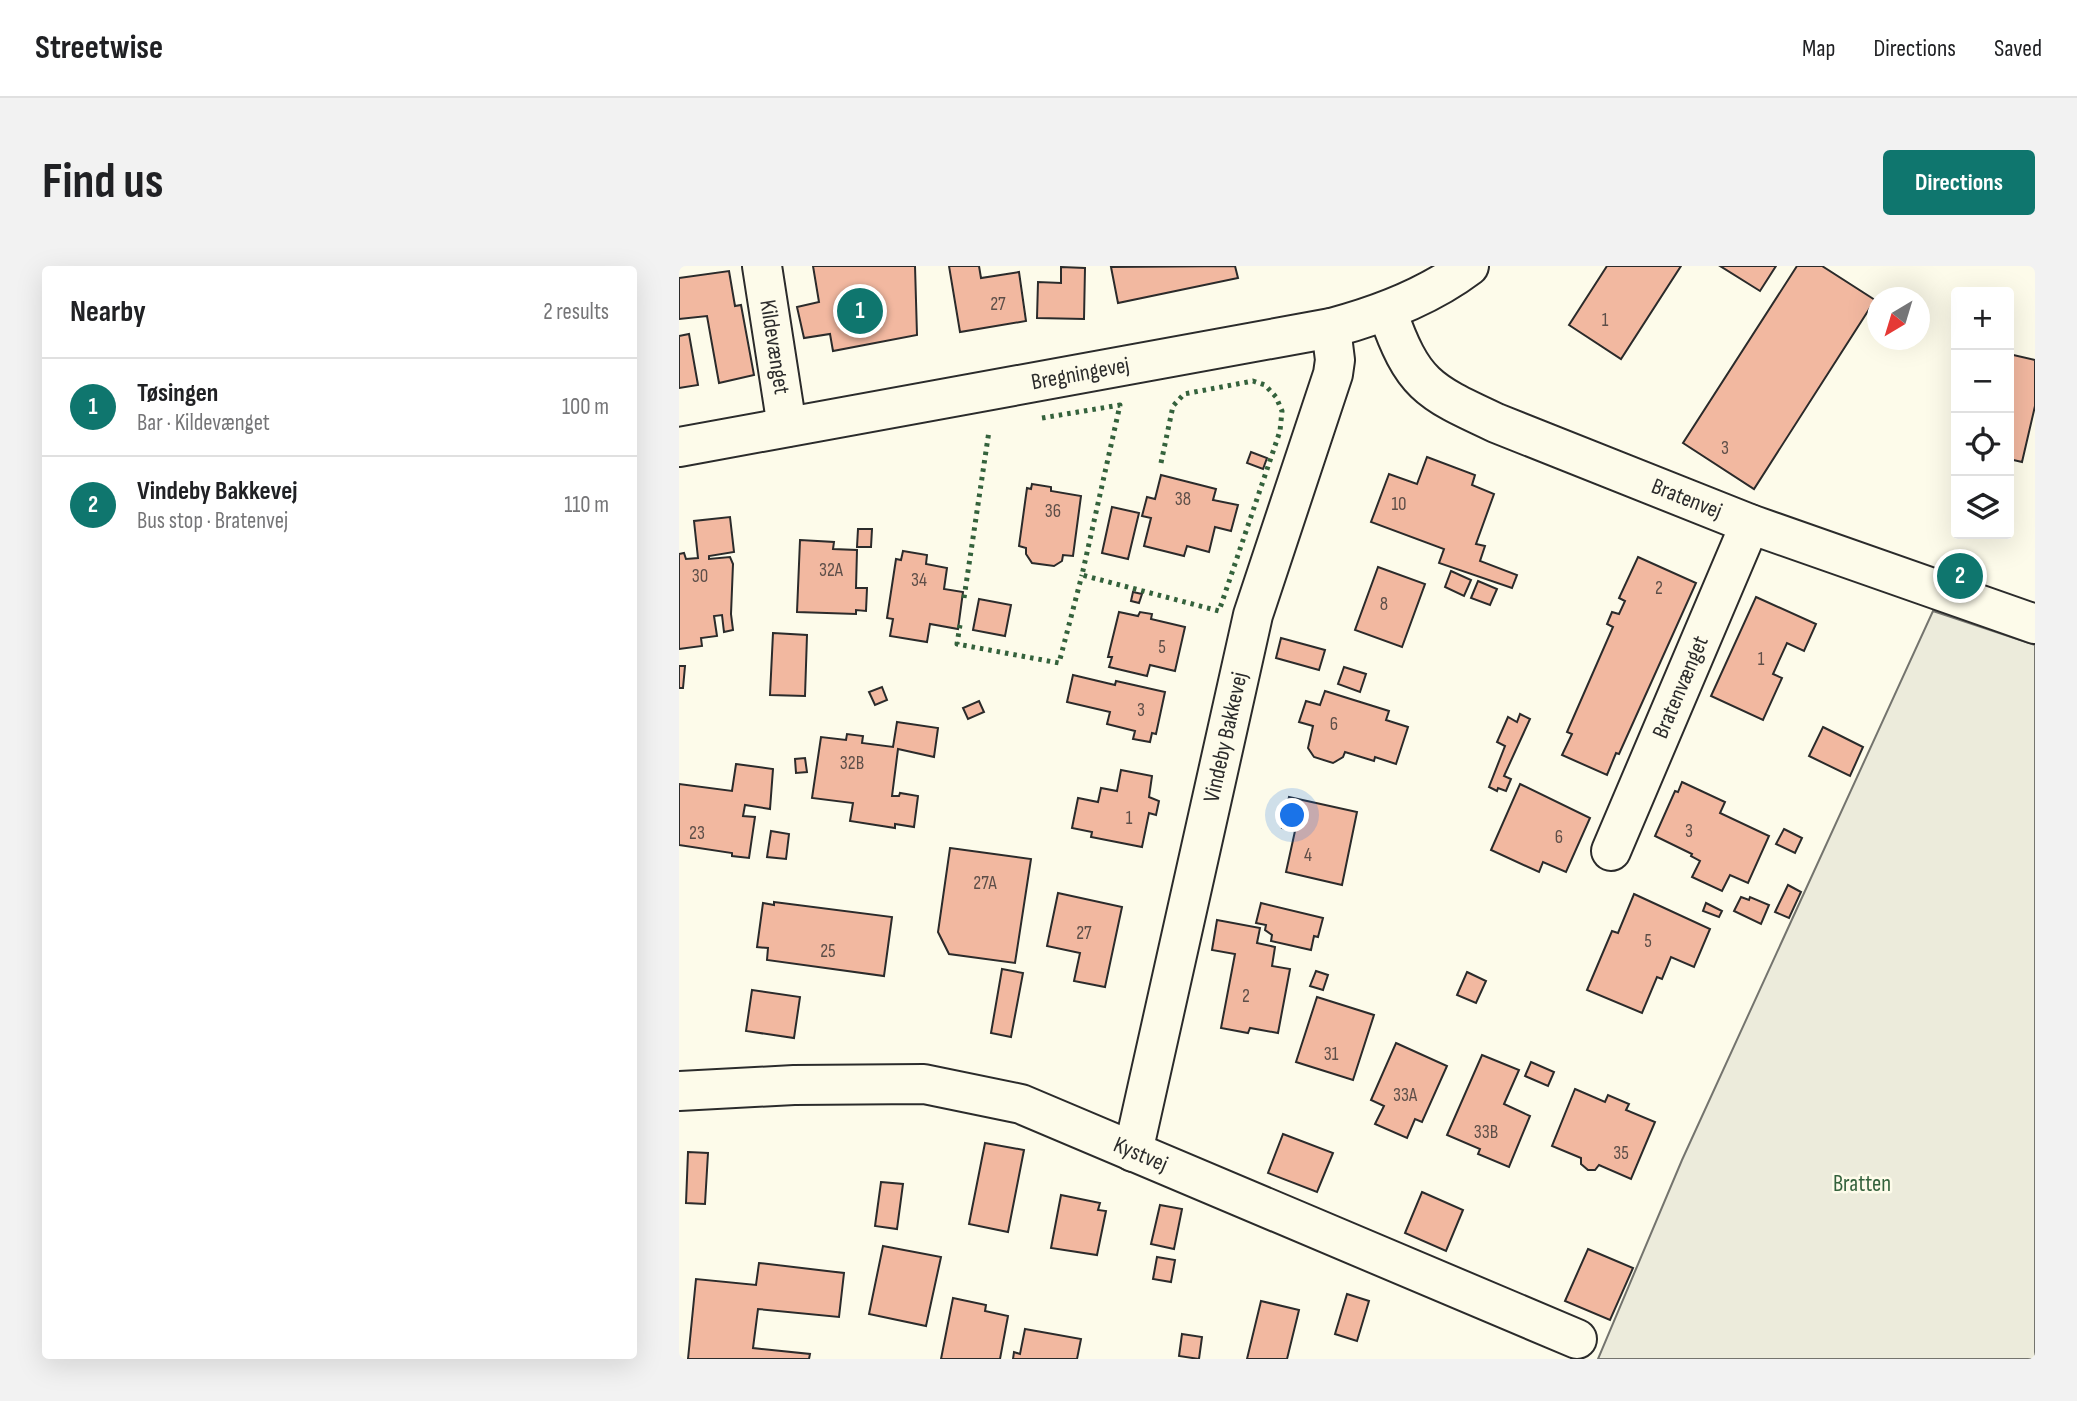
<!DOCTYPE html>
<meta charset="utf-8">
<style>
:root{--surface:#fff;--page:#f2f2f2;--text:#202124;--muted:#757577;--line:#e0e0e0;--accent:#0f766e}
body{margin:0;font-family:"Sofia Sans Condensed",sans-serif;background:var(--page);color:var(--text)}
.controls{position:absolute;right:21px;top:21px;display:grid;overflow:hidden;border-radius:7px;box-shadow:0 7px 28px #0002}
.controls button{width:63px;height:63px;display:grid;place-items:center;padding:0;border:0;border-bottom:2px solid var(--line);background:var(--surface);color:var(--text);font:35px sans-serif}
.compass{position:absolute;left:1188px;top:21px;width:63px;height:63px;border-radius:50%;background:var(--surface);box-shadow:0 7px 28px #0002;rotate:218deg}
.you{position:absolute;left:614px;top:550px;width:24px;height:24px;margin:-18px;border:5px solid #fff;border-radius:50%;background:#1a73e8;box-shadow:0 0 0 10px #1a73e833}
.badge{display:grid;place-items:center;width:46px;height:46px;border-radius:50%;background:var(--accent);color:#fff;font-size:23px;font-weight:700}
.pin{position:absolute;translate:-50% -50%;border:4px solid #fff;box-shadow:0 2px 7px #0006}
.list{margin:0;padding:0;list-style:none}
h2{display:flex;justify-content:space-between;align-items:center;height:91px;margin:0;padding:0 28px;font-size:30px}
h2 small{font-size:23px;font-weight:400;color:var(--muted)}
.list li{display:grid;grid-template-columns:46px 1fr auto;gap:21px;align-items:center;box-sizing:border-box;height:98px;padding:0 28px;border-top:2px solid var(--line)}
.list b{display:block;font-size:26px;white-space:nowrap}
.list p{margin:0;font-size:23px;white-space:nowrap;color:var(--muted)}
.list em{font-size:23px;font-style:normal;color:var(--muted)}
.icon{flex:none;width:38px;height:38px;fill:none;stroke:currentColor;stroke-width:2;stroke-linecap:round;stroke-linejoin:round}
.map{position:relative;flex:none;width:1356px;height:1093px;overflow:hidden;border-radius:7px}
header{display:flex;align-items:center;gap:42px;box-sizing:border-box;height:98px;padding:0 35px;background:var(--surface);border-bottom:2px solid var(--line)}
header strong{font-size:33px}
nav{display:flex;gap:38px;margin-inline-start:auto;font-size:24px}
.intro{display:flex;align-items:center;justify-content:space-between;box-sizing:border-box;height:168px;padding:0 42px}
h1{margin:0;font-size:49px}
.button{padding:18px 32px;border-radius:7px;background:var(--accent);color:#fff;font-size:24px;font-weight:700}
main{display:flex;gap:42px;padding:0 42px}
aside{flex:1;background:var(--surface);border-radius:7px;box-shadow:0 7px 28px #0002}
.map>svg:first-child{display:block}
.green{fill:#ecebdb;stroke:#74746e;stroke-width:2}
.building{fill:#f2b8a0;stroke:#2b2b2b;stroke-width:2}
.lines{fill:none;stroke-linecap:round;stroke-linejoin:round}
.minor-casing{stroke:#2b2b2b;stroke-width:42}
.minor{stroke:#fdfbea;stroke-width:38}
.hedge{stroke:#34623c;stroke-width:5;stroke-dasharray:3.5 5;stroke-linecap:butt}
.labels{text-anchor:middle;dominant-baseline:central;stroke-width:5;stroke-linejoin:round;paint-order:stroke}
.number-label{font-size:19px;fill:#5d4e48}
.street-label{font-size:23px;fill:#2b2b2b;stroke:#fdfbea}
.park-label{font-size:23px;fill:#34623c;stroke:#fdfbea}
</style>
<header>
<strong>Streetwise</strong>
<nav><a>Map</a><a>Directions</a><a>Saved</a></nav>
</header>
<div class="intro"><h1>Find us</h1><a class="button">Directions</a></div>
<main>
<aside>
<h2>Nearby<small>2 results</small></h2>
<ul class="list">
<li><span class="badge">1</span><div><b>Tøsingen</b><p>Bar · Kildevænget</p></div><em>100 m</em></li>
<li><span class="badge">2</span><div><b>Vindeby Bakkevej</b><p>Bus stop · Bratenvej</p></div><em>110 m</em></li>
</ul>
</aside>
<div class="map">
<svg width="1356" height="1093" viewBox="0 0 1356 1093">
<rect width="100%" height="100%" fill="#fdfbea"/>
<!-- green -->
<path class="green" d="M 1254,345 L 1356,379 L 1356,1093 L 919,1093 L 1003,894 Z"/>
<!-- building -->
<g class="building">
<path d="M 134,0 L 236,0 L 238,69 L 154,85 L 151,68 L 125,72 L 118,41 L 140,36 Z"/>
<path d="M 270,0 L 300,0 L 302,12 L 340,6 L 347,55 L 281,66 Z"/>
<path d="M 556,0 L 559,12 L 439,37 L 432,1 Z"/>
<path d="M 928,0 L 1002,0 L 942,93 L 890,59 Z"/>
<path d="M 1041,0 L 1097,0 L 1081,25 Z"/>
<path d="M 1118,0 L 1143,0 L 1196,34 L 1075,223 L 1004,177 Z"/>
<path d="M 382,1 L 406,2 L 405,53 L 358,52 L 359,16 L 382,17 Z"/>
<path d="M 50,5 L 56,40 L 62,39 L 75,109 L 40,117 L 28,50 L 0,53 L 0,12 Z"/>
<path d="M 10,68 L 19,119 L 0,122 L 0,70 Z"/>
<path d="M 1330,88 L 1356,94 L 1356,140 L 1343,196 L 1330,193 Z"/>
<path d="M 572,186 L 588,192 L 584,203 L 568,197 Z"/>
<path d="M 748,191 L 796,209 L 793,219 L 815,228 L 797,278 L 806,280 L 801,295 L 838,309 L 833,322 L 760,297 L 765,283 L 692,256 L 710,208 L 738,218 Z"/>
<path d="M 482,209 L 537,223 L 534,234 L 559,239 L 552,265 L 536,261 L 530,286 L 508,280 L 505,290 L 465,280 L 472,252 L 463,250 L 468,231 L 476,233 Z"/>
<path d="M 353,218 L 372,221 L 372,225 L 402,230 L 394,290 L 384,289 L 383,295 L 375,300 L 353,297 L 347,288 L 347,282 L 340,280 L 348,222 L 352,223 Z"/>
<path d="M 433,241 L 460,247 L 449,293 L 423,287 Z"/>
<path d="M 51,251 L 55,286 L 30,290 L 30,293 L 51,291 L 54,298 L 52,348 L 54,364 L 45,366 L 43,349 L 35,350 L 38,370 L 22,372 L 23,380 L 0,383 L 0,288 L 5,287 L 7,293 L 19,292 L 15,255 Z"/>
<path d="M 179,263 L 193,263 L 192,281 L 178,281 Z"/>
<path d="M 121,274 L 155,276 L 154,283 L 178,284 L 177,322 L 188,322 L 187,345 L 177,344 L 177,348 L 118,346 Z"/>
<path d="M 224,285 L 248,289 L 247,298 L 268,302 L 265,323 L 284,326 L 279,363 L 251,358 L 248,376 L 211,370 L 214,353 L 208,352 L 217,293 L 222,294 Z"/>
<path d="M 959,291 L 1017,317 L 940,488 L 937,487 L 928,509 L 883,489 L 893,468 L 888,466 L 934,361 L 928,358 L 933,346 L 940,348 L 946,335 L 940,332 Z"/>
<path d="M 699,301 L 746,318 L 723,381 L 676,364 Z"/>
<path d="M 772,305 L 792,314 L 785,330 L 766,321 Z"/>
<path d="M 799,315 L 818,323 L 811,339 L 792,332 Z"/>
<path d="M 454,326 L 463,328 L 460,337 L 452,335 Z"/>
<path d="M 1077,331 L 1137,358 L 1125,385 L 1108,377 L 1094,408 L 1103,412 L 1084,454 L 1032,430 Z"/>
<path d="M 300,333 L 332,339 L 326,370 L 294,364 Z"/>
<path d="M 440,346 L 459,350 L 461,346 L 473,348 L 472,353 L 506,361 L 496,405 L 471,399 L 468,410 L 430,401 L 433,391 L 429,391 Z"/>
<path d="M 94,367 L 128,369 L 126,430 L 91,429 Z"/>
<path d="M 602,372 L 646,384 L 640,404 L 597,392 Z"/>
<path d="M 0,400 L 6,400 L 4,422 L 0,422 Z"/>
<path d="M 665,401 L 687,408 L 681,426 L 659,418 Z"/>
<path d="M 394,409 L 436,419 L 437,415 L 486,426 L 477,468 L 473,467 L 471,476 L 454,473 L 456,465 L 428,458 L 431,446 L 388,436 Z"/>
<path d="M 203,421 L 208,434 L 196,439 L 190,426 Z"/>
<path d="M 646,425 L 710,445 L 707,454 L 729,461 L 717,498 L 696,491 L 695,495 L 666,486 L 664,491 L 654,497 L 635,491 L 629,482 L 634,460 L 620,456 L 627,435 L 641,439 Z"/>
<path d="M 300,435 L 305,446 L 289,453 L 284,442 Z"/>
<path d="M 841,448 L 851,453 L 825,510 L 832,513 L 827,525 L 819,522 L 818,525 L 810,521 L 826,480 L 818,476 L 829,451 L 838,456 Z"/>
<path d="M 218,456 L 259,462 L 255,491 L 219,483 L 213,530 L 220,530 L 221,527 L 239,530 L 235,561 L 216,558 L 216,562 L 171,555 L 174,537 L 133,532 L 142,471 L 167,474 L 168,468 L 184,470 L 183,477 L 214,481 Z"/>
<path d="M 1144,461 L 1184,481 L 1171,510 L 1130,490 Z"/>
<path d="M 126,492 L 128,506 L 117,507 L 116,493 Z"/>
<path d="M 57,498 L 94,503 L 91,543 L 66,539 L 64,550 L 76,551 L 70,592 L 53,590 L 53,587 L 0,579 L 0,518 L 53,525 Z"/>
<path d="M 442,504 L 473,510 L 470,531 L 480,535 L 477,549 L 470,547 L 463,581 L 412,571 L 413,566 L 393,562 L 399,532 L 419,536 L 422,522 L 438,525 Z"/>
<path d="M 1003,516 L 1046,536 L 1041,547 L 1090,570 L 1069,617 L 1051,609 L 1043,625 L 1013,611 L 1021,595 L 1012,590 L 1013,588 L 976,570 L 996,525 L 999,526 Z"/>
<path d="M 841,518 L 911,552 L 887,606 L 864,596 L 860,606 L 812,584 Z"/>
<path d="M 610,531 L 678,546 L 663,619 L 607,606 L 616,565 L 603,562 Z"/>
<path d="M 1105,563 L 1123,572 L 1116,587 L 1097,578 Z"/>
<path d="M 92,565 L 110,568 L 107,593 L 88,591 Z"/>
<path d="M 271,582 L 352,593 L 336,697 L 270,688 L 259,666 Z"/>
<path d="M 1109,619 L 1122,626 L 1110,652 L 1096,646 Z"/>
<path d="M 379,627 L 443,641 L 426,721 L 395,715 L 401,687 L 368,680 Z"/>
<path d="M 955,628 L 1031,663 L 1015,701 L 992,691 L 983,713 L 978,711 L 963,747 L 908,724 L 933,665 L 939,667 Z"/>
<path d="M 1062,631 L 1070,634 L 1071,631 L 1090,639 L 1082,658 L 1055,645 Z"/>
<path d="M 95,636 L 213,651 L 205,710 L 88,694 L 89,682 L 78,681 L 84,637 L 95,639 Z"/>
<path d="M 582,637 L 644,652 L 639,671 L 635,670 L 632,684 L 592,675 L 593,669 L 586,664 L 587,659 L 577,657 Z"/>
<path d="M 1027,637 L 1043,645 L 1040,651 L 1024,645 Z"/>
<path d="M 538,654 L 581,662 L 578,677 L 596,681 L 593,700 L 611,703 L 599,767 L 571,762 L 569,767 L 542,762 L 556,688 L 533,684 Z"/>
<path d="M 323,703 L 344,707 L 332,771 L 312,767 Z"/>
<path d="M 637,705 L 649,709 L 644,724 L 631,720 Z"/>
<path d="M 788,706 L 807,715 L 797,737 L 778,729 Z"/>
<path d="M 73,724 L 121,731 L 115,772 L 67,765 Z"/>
<path d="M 638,731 L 695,749 L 674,814 L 617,796 Z"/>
<path d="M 717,777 L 768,800 L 743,856 L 736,853 L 728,872 L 696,858 L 705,840 L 692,834 Z"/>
<path d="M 803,789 L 840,804 L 825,838 L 851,850 L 830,901 L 799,888 L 801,883 L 768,869 Z"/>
<path d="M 852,796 L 875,806 L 869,820 L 846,810 Z"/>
<path d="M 896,823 L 926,836 L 929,829 L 950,838 L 947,844 L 976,856 L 952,913 L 920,899 L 916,904 L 909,904 L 902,898 L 902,892 L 873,880 Z"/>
<path d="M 604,868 L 654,887 L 638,926 L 589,907 Z"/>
<path d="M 306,877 L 345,884 L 329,966 L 290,958 Z"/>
<path d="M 9,886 L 29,887 L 26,938 L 7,937 Z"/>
<path d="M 202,916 L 224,918 L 218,963 L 196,960 Z"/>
<path d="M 743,926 L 784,944 L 767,985 L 726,967 Z"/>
<path d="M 382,929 L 421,937 L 419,944 L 427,945 L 418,989 L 372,982 Z"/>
<path d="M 481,939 L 503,943 L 495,983 L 472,978 Z"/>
<path d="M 204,980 L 262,991 L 247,1060 L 190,1048 Z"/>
<path d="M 909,983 L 954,1002 L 931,1054 L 886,1035 Z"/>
<path d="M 478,991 L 496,994 L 492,1016 L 474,1013 Z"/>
<path d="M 80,997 L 165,1007 L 160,1051 L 79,1043 L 74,1082 L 131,1088 L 130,1093 L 9,1093 L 17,1013 L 77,1019 Z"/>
<path d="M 668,1028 L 690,1035 L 678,1075 L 656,1068 Z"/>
<path d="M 274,1032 L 307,1039 L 306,1045 L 329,1050 L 321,1093 L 262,1093 Z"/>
<path d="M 582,1035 L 620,1044 L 608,1093 L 568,1093 Z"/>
<path d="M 346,1063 L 402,1073 L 398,1093 L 334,1093 L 335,1086 L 341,1088 Z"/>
<path d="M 503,1068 L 523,1071 L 520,1093 L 500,1090 Z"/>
</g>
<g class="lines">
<defs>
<g id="minor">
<path id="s1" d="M 83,0 L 108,161"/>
<path id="s2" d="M 708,45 C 734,119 748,125 817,157 L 1071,258 L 1356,358"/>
<path id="s3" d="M 0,181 L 652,62 C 701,49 749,31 790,0"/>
<path id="s4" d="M 932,585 L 1071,258"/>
<path id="s5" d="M 0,825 L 115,819 L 245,818 L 342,838 L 898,1073"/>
<path id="s6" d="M 454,886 L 574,349 L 654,108 L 656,94 L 652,62"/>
</g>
</defs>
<!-- minor casing -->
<use href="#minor" class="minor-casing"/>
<!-- minor -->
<use href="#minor" class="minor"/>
<!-- hedge -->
<g class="hedge">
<path d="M 363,152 L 441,139 L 403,309 L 540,345 L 601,165 L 603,145 L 597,131 L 586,119 L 574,115 L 505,128 L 494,140 L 482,197"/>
<path d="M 285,332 L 310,165"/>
<path d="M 281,359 L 278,378 L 380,397 L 403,309"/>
</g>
</g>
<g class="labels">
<!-- number labels -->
<g class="number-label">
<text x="319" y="38">27</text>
<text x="926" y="54">1</text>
<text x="1046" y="182">3</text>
<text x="504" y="233">38</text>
<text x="720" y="238">10</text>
<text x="374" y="245">36</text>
<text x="152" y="304">32A</text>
<text x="21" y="310">30</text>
<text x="240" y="314">34</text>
<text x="980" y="322">2</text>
<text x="705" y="338">8</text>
<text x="483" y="381">5</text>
<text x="1082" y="393">1</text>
<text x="462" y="444">3</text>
<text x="655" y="458">6</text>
<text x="173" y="497">32B</text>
<text x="450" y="552">1</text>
<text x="1010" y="565">3</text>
<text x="18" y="567">23</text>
<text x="880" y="571">6</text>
<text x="629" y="589">4</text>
<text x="306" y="617">27A</text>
<text x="405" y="667">27</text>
<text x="969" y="675">5</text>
<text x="149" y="685">25</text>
<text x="567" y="730">2</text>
<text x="652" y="788">31</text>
<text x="726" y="829">33A</text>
<text x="807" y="866">33B</text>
<text x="942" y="887">35</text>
</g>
<!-- street labels -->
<g class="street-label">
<text stroke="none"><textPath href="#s1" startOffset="82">Kildevænget</textPath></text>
<text stroke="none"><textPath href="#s3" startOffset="408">Bregningevej</textPath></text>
<text stroke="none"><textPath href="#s2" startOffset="369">Bratenvej</textPath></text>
<text stroke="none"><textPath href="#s4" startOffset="178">Bratenvænget</textPath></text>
<text stroke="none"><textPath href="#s6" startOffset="425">Vindeby Bakkevej</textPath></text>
<text stroke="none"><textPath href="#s5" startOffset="474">Kystvej</textPath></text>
</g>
<!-- park labels -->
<g class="park-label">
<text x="1183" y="918">Bratten</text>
</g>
</g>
</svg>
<div class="controls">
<button>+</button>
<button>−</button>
<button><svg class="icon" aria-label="locate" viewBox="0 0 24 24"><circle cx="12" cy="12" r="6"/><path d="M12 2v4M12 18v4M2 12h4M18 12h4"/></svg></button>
<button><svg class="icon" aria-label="layers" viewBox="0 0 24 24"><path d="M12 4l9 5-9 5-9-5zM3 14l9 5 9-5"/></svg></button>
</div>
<svg class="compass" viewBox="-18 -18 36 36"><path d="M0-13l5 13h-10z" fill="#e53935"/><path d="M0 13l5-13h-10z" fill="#757577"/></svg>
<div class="you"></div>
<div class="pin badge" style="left:181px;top:45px">1</div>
<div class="pin badge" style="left:1281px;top:310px">2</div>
</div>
</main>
